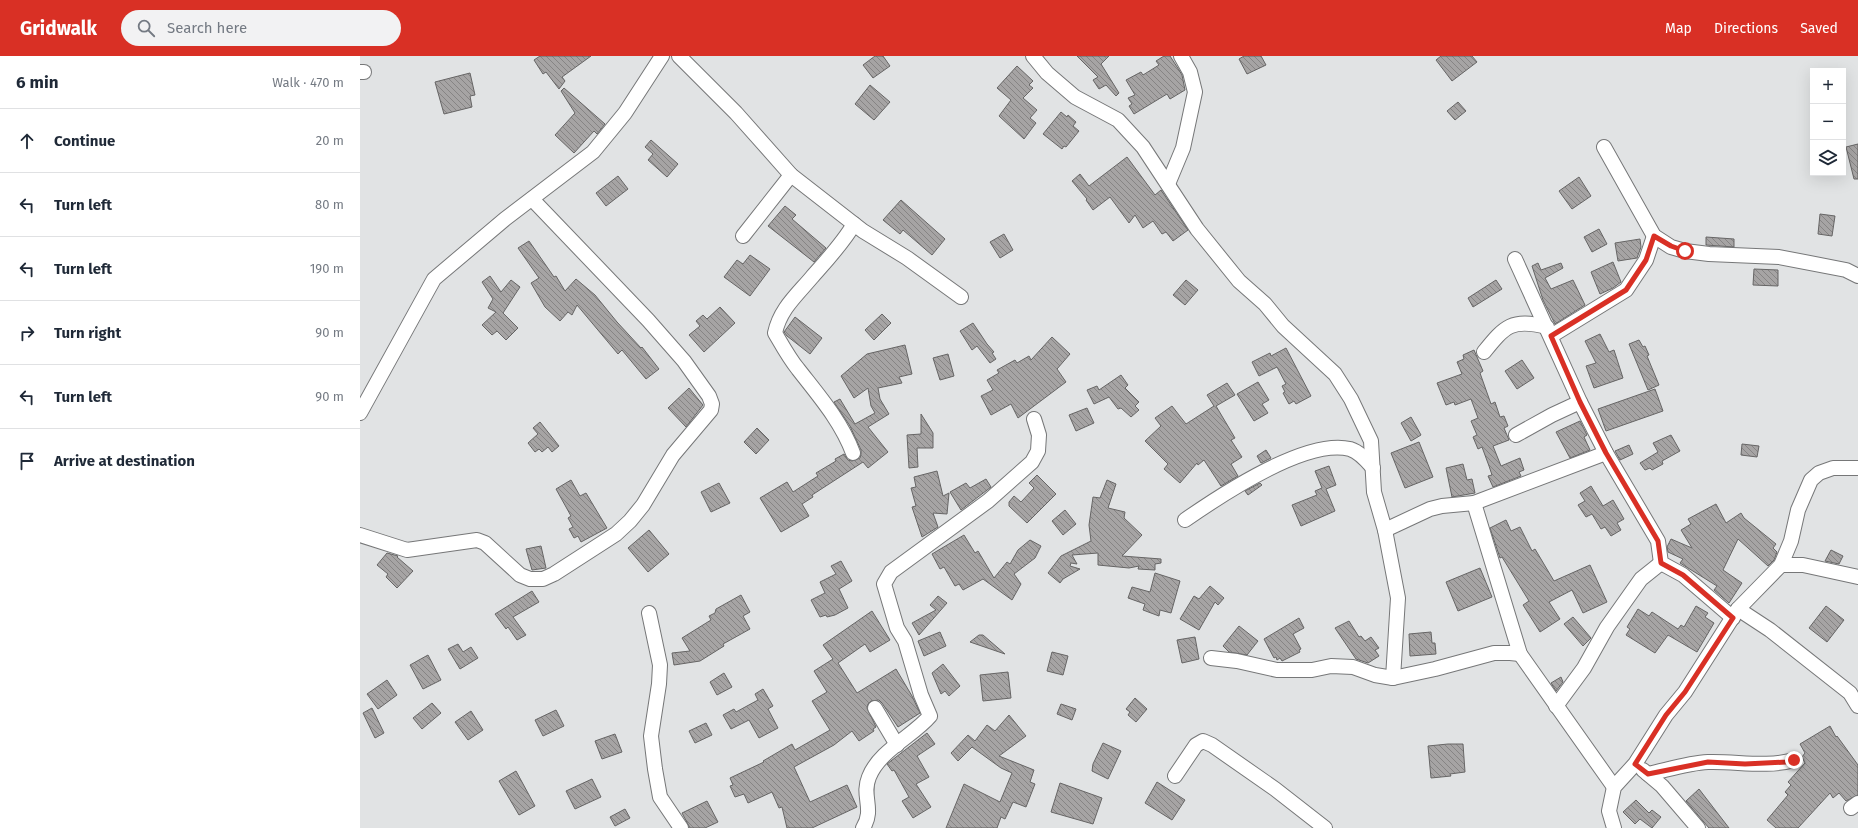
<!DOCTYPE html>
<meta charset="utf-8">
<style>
:root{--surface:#fff;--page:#f2f2f3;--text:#1f2937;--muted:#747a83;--line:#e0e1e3;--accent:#d93025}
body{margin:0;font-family:"Fira Sans",sans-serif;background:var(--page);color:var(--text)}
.controls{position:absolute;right:12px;top:12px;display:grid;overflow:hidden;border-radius:0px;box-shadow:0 4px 16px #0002}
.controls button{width:36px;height:36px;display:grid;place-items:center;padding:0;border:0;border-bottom:1px solid var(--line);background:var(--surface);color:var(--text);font:20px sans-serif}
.stop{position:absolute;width:12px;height:12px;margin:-9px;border:3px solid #d93025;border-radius:50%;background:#fff}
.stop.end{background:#d93025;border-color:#fff;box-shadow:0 1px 4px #0008}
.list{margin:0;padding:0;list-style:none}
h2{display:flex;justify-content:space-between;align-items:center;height:52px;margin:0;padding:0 16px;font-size:17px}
h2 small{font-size:13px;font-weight:400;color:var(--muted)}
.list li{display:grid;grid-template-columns:26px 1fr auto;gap:12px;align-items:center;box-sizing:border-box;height:64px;padding:0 16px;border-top:1px solid var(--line)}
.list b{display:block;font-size:15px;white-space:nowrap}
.list em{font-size:13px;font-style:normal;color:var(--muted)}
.icon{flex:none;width:22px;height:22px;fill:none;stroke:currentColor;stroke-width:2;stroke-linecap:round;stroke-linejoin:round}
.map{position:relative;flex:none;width:1498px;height:772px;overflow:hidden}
header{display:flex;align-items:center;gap:24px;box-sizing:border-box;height:56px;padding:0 20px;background:var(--accent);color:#fff}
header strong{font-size:19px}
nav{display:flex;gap:22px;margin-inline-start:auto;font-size:14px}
.search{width:280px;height:36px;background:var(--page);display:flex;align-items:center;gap:10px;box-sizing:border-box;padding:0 14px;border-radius:22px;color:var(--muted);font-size:15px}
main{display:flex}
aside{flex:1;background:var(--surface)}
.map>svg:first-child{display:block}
.building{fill:url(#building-back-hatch);stroke:#666565}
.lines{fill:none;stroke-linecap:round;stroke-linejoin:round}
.street-casing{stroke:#767778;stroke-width:16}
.street{stroke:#fff;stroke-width:14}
.route{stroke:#d93025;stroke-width:5}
</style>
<header>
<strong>Gridwalk</strong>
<div class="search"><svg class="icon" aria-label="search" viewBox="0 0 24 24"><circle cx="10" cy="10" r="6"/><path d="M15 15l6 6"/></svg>Search here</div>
<nav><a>Map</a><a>Directions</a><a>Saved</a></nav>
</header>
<main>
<aside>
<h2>6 min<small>Walk · 470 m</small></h2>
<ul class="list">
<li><svg class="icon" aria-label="ahead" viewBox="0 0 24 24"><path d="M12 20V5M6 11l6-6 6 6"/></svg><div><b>Continue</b></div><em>20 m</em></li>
<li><svg class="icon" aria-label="left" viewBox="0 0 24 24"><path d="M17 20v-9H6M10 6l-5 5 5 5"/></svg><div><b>Turn left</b></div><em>80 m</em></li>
<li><svg class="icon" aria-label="left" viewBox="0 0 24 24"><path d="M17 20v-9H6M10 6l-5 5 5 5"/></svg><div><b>Turn left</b></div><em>190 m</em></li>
<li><svg class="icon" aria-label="right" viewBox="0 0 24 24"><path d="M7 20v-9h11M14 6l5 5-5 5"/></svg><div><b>Turn right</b></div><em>90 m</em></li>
<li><svg class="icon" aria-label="left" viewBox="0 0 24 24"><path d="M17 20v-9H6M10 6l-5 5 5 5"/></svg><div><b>Turn left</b></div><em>90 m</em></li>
<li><svg class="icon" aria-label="arrive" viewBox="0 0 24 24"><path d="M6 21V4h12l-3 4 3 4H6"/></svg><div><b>Arrive at destination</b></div></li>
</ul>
</aside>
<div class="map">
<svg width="1498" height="772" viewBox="0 0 1498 772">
<defs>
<pattern id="building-back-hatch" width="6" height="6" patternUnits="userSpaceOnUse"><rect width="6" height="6" fill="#a6a4a4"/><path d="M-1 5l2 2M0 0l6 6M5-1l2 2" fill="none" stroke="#868484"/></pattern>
</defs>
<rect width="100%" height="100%" fill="#e1e3e4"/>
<!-- building -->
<g class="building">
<path d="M 180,0 L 231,0 L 202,21 L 205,25 L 199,33 L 186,16 L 183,18 L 174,4 Z"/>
<path d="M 515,0 L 523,0 L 530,10 L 513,22 L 503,9 Z"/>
<path d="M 717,0 L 749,0 L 741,8 L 759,37 L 756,40 L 746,29 L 739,33 L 733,24 L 738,21 Z"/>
<path d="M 804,0 L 810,0 L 819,14 L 822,19 L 825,34 L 810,43 L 807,38 L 774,58 L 769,50 L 772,48 L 768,42 L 775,39 L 766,24 L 781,16 L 783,19 L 799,9 L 796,5 Z"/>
<path d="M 884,0 L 901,0 L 906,9 L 887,18 L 879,3 Z"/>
<path d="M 1081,0 L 1112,0 L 1117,6 L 1092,25 L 1076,4 Z"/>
<path d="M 657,10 L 673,25 L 669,29 L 673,32 L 663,42 L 677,54 L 670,62 L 676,67 L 664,83 L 639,60 L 651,44 L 637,32 Z"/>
<path d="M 110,17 L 115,39 L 110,40 L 112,51 L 84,58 L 75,26 Z"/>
<path d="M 510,29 L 530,46 L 514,64 L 495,48 Z"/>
<path d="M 204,32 L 245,68 L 237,78 L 234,75 L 214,97 L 195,79 L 215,57 L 201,35 Z"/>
<path d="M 1098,46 L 1106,55 L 1095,64 L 1087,55 Z"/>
<path d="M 701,56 L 707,61 L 708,59 L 716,66 L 713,70 L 719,75 L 706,91 L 704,90 L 702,93 L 683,78 Z"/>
<path d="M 291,84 L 318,108 L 307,121 L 288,104 L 293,98 L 285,91 Z"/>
<path d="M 1498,88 L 1498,123 L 1494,123 L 1486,91 Z"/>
<path d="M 767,101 L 795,139 L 801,134 L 828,174 L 813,185 L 806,176 L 802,178 L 793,165 L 783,172 L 775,159 L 769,167 L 750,141 L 733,154 L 726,144 L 727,143 L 712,125 L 720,118 L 729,130 Z"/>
<path d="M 258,120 L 268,133 L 246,150 L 236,137 Z"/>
<path d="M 1219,121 L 1231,140 L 1212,153 L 1199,135 Z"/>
<path d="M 541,144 L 585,183 L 572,199 L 543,174 L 540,178 L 523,164 Z"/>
<path d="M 425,150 L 436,159 L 432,163 L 466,192 L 454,206 L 408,170 Z"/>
<path d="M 1460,158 L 1475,160 L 1472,180 L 1458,178 Z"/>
<path d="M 1239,173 L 1247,188 L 1232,196 L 1224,181 Z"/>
<path d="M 644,178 L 653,194 L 640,202 L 630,186 Z"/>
<path d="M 1346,181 L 1374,183 L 1374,191 L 1346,189 Z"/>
<path d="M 1280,183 L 1281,191 L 1277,202 L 1258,205 L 1255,187 Z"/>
<path d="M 169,185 L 194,221 L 196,220 L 205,235 L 216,223 L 235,239 L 257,266 L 281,292 L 282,291 L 299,313 L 286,323 L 262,294 L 258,298 L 217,249 L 212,259 L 208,256 L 200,265 L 185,251 L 171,227 L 179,222 L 158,192 Z"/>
<path d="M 390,199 L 410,213 L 390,240 L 364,221 L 377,204 L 383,208 Z"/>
<path d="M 1253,206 L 1261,226 L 1253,232 L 1240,238 L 1231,216 Z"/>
<path d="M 1178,207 L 1181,214 L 1201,207 L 1203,212 L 1185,222 L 1191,233 L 1213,224 L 1225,249 L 1195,268 L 1183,244 L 1172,210 Z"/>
<path d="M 1394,213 L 1418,214 L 1418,230 L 1393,229 Z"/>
<path d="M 130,220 L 141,236 L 151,224 L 160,231 L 143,257 L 158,272 L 146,284 L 137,275 L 132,279 L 122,269 L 136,256 L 128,252 L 133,243 L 122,226 Z"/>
<path d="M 826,224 L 838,234 L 825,249 L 813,239 Z"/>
<path d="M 1136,224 L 1142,233 L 1113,251 L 1108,242 Z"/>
<path d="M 360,251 L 375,267 L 344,296 L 329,279 L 340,270 L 336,265 L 343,259 L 347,263 Z"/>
<path d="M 522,258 L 531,267 L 514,284 L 505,274 Z"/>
<path d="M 435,261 L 462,282 L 450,298 L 427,280 L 424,276 Z"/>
<path d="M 613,267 L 627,288 L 634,296 L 632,297 L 636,303 L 630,307 L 617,290 L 612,294 L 600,275 Z"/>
<path d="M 1240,278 L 1249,296 L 1254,294 L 1263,322 L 1234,332 L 1226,310 L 1236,307 L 1225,285 Z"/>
<path d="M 692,281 L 710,298 L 697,313 L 706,326 L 658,362 L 651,348 L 631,359 L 621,340 L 633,334 L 627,324 L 639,317 L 637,314 L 655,304 L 657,307 L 669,300 L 671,304 Z"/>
<path d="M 1279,284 L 1283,291 L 1285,290 L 1289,299 L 1287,300 L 1299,329 L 1288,334 L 1269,288 Z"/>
<path d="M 545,289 L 552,318 L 539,321 L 542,327 L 518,332 L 520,343 L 529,358 L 508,371 L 528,396 L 508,412 L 503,406 L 452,439 L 453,441 L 442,448 L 449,460 L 421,476 L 400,442 L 427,426 L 433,436 L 458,420 L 456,417 L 476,405 L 475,403 L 484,398 L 488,404 L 492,405 L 500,402 L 501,398 L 501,394 L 490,370 L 474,346 L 480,343 L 495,368 L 515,357 L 511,350 L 508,332 L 494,342 L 481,320 L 507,298 Z"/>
<path d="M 926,292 L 951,340 L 936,348 L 934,345 L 929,348 L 923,337 L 925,336 L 922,330 L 926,328 L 917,311 L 899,320 L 892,306 L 910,297 L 911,300 Z"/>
<path d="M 1114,294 L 1123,315 L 1120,317 L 1131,348 L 1135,346 L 1140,361 L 1144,360 L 1148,370 L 1144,372 L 1149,384 L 1133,390 L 1141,410 L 1160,402 L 1164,414 L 1159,416 L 1161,420 L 1133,431 L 1128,420 L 1132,419 L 1129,410 L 1122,391 L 1118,393 L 1113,381 L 1117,379 L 1111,365 L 1118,362 L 1111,343 L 1095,349 L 1094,346 L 1086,349 L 1077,327 L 1102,318 L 1097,306 L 1104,303 L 1103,299 Z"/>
<path d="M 588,298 L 594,320 L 580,324 L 573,302 Z"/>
<path d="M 1162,304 L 1174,322 L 1157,333 L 1145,315 Z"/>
<path d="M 761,319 L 768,329 L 765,332 L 779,346 L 775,350 L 779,354 L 771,361 L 761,352 L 758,353 L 749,341 L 734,348 L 727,334 L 737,330 L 739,334 Z"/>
<path d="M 898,326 L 909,344 L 902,348 L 908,357 L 894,365 L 877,338 Z"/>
<path d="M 867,327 L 875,339 L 856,350 L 875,382 L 871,384 L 882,401 L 871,408 L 878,420 L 861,430 L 844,404 L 838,409 L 837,407 L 820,427 L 804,413 L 808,408 L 785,385 L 801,370 L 795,362 L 812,350 L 826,368 L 854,350 L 847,339 Z"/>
<path d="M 329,332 L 343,349 L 326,371 L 308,352 Z"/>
<path d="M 1295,333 L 1303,355 L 1246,375 L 1238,353 Z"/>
<path d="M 727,352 L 734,367 L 716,375 L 709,359 Z"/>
<path d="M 561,358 L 573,377 L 573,392 L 557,392 L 558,411 L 549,412 L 547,379 L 561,378 Z"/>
<path d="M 1051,361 L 1061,379 L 1051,385 L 1041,367 Z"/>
<path d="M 1220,365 L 1227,379 L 1224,381 L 1230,394 L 1210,402 L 1196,376 Z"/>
<path d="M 180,366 L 199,390 L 192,396 L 188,391 L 182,396 L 179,393 L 175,396 L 168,387 L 178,378 L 173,372 Z"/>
<path d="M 397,372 L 409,384 L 396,398 L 384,386 Z"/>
<path d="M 1311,379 L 1320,395 L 1302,405 L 1303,408 L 1292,414 L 1290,412 L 1285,414 L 1280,407 L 1298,396 L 1293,387 Z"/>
<path d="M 1059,386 L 1073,421 L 1045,432 L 1031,397 Z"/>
<path d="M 1382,388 L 1399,390 L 1397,401 L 1381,399 Z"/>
<path d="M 1269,389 L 1273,398 L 1260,404 L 1255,395 Z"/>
<path d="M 906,394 L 911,402 L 901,407 L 897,400 Z"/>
<path d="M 1103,408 L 1107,424 L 1112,423 L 1115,437 L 1092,441 L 1086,412 Z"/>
<path d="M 969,410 L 976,429 L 966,433 L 975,455 L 941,470 L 932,449 L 957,439 L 955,435 L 962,432 L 955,415 Z"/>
<path d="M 577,415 L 583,440 L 589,437 L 587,458 L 573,457 L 578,471 L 562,481 L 552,451 L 556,450 L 551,432 L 556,431 L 554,421 Z"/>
<path d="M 677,419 L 696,438 L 667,467 L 649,450 L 649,446 L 654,440 L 661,446 L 674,432 L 669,427 Z"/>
<path d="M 626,423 L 631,431 L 601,454 L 590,436 L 606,427 L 610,432 Z"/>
<path d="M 211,424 L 220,440 L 226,437 L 247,472 L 221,486 L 218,480 L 214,482 L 209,473 L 213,471 L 208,462 L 211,460 L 196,433 Z"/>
<path d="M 747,424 L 756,428 L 748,452 L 765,456 L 764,462 L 782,479 L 762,500 L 801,503 L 801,507 L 795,508 L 795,514 L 778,513 L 779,510 L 769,512 L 738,509 L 738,497 L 712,499 L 717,508 L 711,507 L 710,510 L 720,513 L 703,523 L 700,527 L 688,517 L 701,500 L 731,485 L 729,469 L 733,441 L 740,442 Z"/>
<path d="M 359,427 L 370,447 L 351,456 L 341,436 Z"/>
<path d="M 900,427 L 902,429 L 888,439 L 885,435 Z"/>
<path d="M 1231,430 L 1243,450 L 1253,444 L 1264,463 L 1257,467 L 1261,474 L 1251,480 L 1245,471 L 1241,473 L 1232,458 L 1226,461 L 1218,449 L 1225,445 L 1220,437 Z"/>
<path d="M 1356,448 L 1366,467 L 1381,457 L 1384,462 L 1416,488 L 1413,492 L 1417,496 L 1414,504 L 1408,510 L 1378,483 L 1363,514 L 1382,527 L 1369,547 L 1354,534 L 1357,530 L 1320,507 L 1323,503 L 1308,496 L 1307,491 L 1311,483 L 1332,492 L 1321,474 L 1331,468 L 1328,463 Z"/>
<path d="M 705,454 L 716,468 L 703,479 L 692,465 Z"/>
<path d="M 1146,464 L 1151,475 L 1160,471 L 1172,495 L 1175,493 L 1194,525 L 1230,509 L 1247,546 L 1223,557 L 1212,534 L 1189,546 L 1200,563 L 1180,576 L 1163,549 L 1169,545 L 1142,501 L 1140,502 L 1130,472 Z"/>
<path d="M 289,474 L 309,498 L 288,516 L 268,492 Z"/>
<path d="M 604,479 L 615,497 L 618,495 L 634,522 L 647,506 L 650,508 L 658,494 L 670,484 L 681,490 L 675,502 L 654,518 L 661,528 L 652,544 L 623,523 L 603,534 L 599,528 L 595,530 L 584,511 L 580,513 L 572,498 Z"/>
<path d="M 181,490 L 186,512 L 172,514 L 166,493 Z"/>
<path d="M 1471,494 L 1483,500 L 1479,508 L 1465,505 Z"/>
<path d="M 27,497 L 38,500 L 37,501 L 53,515 L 37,532 L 26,521 L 28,518 L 17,509 Z"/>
<path d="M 481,505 L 492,525 L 479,533 L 488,552 L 475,559 L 467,561 L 466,559 L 460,561 L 451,544 L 465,537 L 460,526 L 476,518 L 471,510 Z"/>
<path d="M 1120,512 L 1132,541 L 1098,555 L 1086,526 Z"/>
<path d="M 795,517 L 820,525 L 811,557 L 800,554 L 799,560 L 783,554 L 785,548 L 768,542 L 772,531 L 790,536 Z"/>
<path d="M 850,530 L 864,542 L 858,549 L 855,546 L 839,574 L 820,563 L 834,540 L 839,543 Z"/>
<path d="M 172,535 L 179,546 L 153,561 L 166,579 L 157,584 L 148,571 L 146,573 L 135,558 Z"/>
<path d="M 381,539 L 390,556 L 383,560 L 390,573 L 363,588 L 364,590 L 340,605 L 314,609 L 312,597 L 330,595 L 322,582 L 351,564 L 349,560 L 355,557 L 356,553 Z"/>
<path d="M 578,540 L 587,547 L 559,579 L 552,567 L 576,554 L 570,549 Z"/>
<path d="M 1336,550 L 1348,557 L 1345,561 L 1354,567 L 1337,596 L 1308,579 L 1295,597 L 1266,579 L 1270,573 L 1267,571 L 1278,553 L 1289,560 L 1292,556 L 1318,573 L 1321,569 L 1324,571 Z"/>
<path d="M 1466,550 L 1484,564 L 1467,586 L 1449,572 Z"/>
<path d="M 512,555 L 530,584 L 510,596 L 505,588 L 478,607 L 497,637 L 536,613 L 552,640 L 560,657 L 538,671 L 522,647 L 519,644 L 511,645 L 508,648 L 507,652 L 516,671 L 513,673 L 514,675 L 499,685 L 492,675 L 474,689 L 434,711 L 450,746 L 487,729 L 497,751 L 452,772 L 427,772 L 422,751 L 419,752 L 412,736 L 388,747 L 384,738 L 375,741 L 370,730 L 373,729 L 370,722 L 404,706 L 403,705 L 432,688 L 435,694 L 470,674 L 452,645 L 467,636 L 454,615 L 473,603 L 463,589 Z"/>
<path d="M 1213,561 L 1231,582 L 1223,590 L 1204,568 Z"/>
<path d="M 939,562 L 944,572 L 933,578 L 941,593 L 939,594 L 940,596 L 922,605 L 920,602 L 917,604 L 916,601 L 914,602 L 904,583 Z"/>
<path d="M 989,565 L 999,581 L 1001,580 L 1005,585 L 1011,581 L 1019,592 L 1015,594 L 1019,600 L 1008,607 L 996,603 L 975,572 Z"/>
<path d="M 879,570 L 898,585 L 887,599 L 869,596 L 863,590 Z"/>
<path d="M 580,576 L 586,590 L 564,600 L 558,585 Z"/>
<path d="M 1071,576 L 1072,587 L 1075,587 L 1076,598 L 1050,600 L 1049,578 Z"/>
<path d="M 619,579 L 623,579 L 645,598 L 610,586 Z"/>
<path d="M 835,581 L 839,603 L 822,607 L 817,584 Z"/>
<path d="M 98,588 L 103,596 L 111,591 L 118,602 L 100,613 L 88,593 Z"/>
<path d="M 692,596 L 708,600 L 703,619 L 687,615 Z"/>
<path d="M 68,599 L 81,624 L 63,633 L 50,609 Z"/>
<path d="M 583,608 L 600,630 L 589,640 L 585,635 L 581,638 L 572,617 Z"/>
<path d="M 648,616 L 651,642 L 623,645 L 620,619 Z"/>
<path d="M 364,617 L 372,631 L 357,639 L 350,626 Z"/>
<path d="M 1201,621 L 1203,626 L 1196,635 L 1191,627 Z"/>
<path d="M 27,624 L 37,639 L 18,653 L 7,638 Z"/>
<path d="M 403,633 L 413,650 L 408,653 L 418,672 L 399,682 L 389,664 L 371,673 L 363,659 L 374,653 L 376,656 L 398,644 L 395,638 Z"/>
<path d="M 775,642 L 787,653 L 776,666 L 768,659 L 770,656 L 766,653 Z"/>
<path d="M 72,647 L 81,657 L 62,673 L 53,662 Z"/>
<path d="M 701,648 L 716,653 L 712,664 L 697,658 Z"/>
<path d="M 12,652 L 24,677 L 15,682 L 3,657 Z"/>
<path d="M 196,654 L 204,670 L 183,680 L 175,664 Z"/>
<path d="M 111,655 L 123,674 L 108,684 L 95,666 Z"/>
<path d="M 649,659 L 666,680 L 639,700 L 674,714 L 670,726 L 675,728 L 666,751 L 653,746 L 645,763 L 641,761 L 637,772 L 586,772 L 604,728 L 640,746 L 652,717 L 641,712 L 612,691 L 598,705 L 591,697 L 608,679 L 615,685 L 627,669 L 635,675 Z"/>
<path d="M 346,667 L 352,679 L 335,687 L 329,675 Z"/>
<path d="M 1470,670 L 1476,681 L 1477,680 L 1498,709 L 1498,739 L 1486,745 L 1479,737 L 1473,742 L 1470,737 L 1438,772 L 1416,772 L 1407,764 L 1428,739 L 1425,736 L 1431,729 L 1428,726 L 1445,707 L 1442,701 L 1445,697 L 1440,688 Z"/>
<path d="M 567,677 L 575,688 L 557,700 L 569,721 L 556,728 L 571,751 L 553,762 L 542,745 L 549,741 L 534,714 L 532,715 L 527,708 Z"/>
<path d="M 255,678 L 262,696 L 242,703 L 235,685 Z"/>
<path d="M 743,687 L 761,695 L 748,723 L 732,715 L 733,708 Z"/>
<path d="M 1088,688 L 1103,688 L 1105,716 L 1090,718 L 1091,720 L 1071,722 L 1068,690 Z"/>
<path d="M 156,715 L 175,750 L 159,759 L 139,725 Z"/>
<path d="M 232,723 L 241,741 L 215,753 L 206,735 Z"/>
<path d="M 797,726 L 825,744 L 812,764 L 785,747 Z"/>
<path d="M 700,727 L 742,742 L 733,768 L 691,756 Z"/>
<path d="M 1339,733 L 1369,772 L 1349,772 L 1326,745 Z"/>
<path d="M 1276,744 L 1289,757 L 1292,754 L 1301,761 L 1292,772 L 1280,763 L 1275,768 L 1263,756 Z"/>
<path d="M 347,745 L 358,766 L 345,772 L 330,772 L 322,757 Z"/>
<path d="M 265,753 L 270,762 L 255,770 L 250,761 Z"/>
</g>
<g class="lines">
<defs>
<g id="street">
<path d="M 319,0 L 376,57 L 431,119 L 503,175 L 547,202 L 601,241"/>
<path d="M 673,0 L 687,17 L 715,41 L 758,64 L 783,91 L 837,173 L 879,225 L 905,248 L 923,270 L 975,318 L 991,343 L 1011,385 L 1014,436 L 1025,474 L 1038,542 L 1033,622"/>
<path d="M 0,16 L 4,16"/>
<path d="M 1244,91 L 1294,180 L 1311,191 L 1325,195 L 1349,198 L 1419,201 L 1486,214 L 1498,220"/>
<path d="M 808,128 L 823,92 L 835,36 L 830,16 L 821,0"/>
<path d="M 383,180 L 431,119"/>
<path d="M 1155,203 L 1220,346 L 1246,397 L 1298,485 L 1301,507 L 1323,519 L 1373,562"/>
<path d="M 1191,280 L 1266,234 L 1286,204 L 1294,180"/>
<path d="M 1124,296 C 1145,270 1152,262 1187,271"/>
<path d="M 0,357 L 74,223 L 145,163 L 233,96 L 265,57 L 302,0"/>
<path d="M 1156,379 L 1192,359 L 1220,346"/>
<path d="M 493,397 C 481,365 459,340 438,313 C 429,302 422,289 415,277 C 420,253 437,239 452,221 C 467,204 483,187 494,168"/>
<path d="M 1114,447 L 1160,598 L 1254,731"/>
<path d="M 825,464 C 861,439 946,382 990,393 C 1000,396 1007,405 1013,412"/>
<path d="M 1025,474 L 1070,453 L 1082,450 L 1114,447 L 1246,397"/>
<path d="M 0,479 L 47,494 L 117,484 L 125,487 L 160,519 L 170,523 L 183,523 L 194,518 L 256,478 L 270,465 L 283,449 L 313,399 L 351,354 L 352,348 L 349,340 L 324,305 L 288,264 L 172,143"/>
<path d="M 1421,509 L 1443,509 L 1498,521"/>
<path d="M 1378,553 L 1410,574 L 1490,637 L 1498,650"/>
<path d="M 289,557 L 300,609 L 299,628 L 291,680 L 295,713 L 300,741 L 321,772"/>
<path d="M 851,602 L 877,605 L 917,614 L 952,614 L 971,610 L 993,611 L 1015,619 L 1033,622 L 1075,613 L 1134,597 L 1150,597 L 1160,598"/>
<path d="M 1196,650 L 1224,612 L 1247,571 L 1281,523 L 1301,507"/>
<path d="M 515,652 L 537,689"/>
<path d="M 1283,714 L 1302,730 L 1338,772"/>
<path d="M 1288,718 C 1307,714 1328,707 1348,706 C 1377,705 1406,712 1434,704"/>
<path d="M 815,720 L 836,689 L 843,685 L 852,689 L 915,733 L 965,772"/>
<path d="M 1491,752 L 1498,747"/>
<path d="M 503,772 C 515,753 501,740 509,721 C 519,695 553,680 570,660 L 561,639 L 545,585 L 537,572 L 524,528 L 531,516 L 628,445 L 672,406 L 678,395 L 679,379 L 674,363"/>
<path d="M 1254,772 L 1249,755 L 1254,731 L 1275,708 L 1306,659 L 1325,636 L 1378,553 L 1421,509 L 1431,485 L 1438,454 L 1451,424 L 1459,417 L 1473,412 L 1498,412"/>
</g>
</defs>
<!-- street casing -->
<use href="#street" class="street-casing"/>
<!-- street -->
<use href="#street" class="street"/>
</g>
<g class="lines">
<!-- route -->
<path class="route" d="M 1325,195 L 1311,190 L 1294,180 L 1286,204 L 1266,234 L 1191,280 L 1220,346 L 1246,397 L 1298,485 L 1301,507 L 1323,519 L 1373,562 L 1325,636 L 1306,659 L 1275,708 L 1288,718 L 1348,706 L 1385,708 L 1426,706 L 1434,704"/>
</g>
</svg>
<div class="controls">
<button>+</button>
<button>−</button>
<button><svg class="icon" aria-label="layers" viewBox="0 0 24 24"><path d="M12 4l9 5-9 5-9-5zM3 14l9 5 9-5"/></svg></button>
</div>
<div class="stop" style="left:1325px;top:195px"></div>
<div class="stop end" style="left:1434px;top:704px"></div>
</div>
</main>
